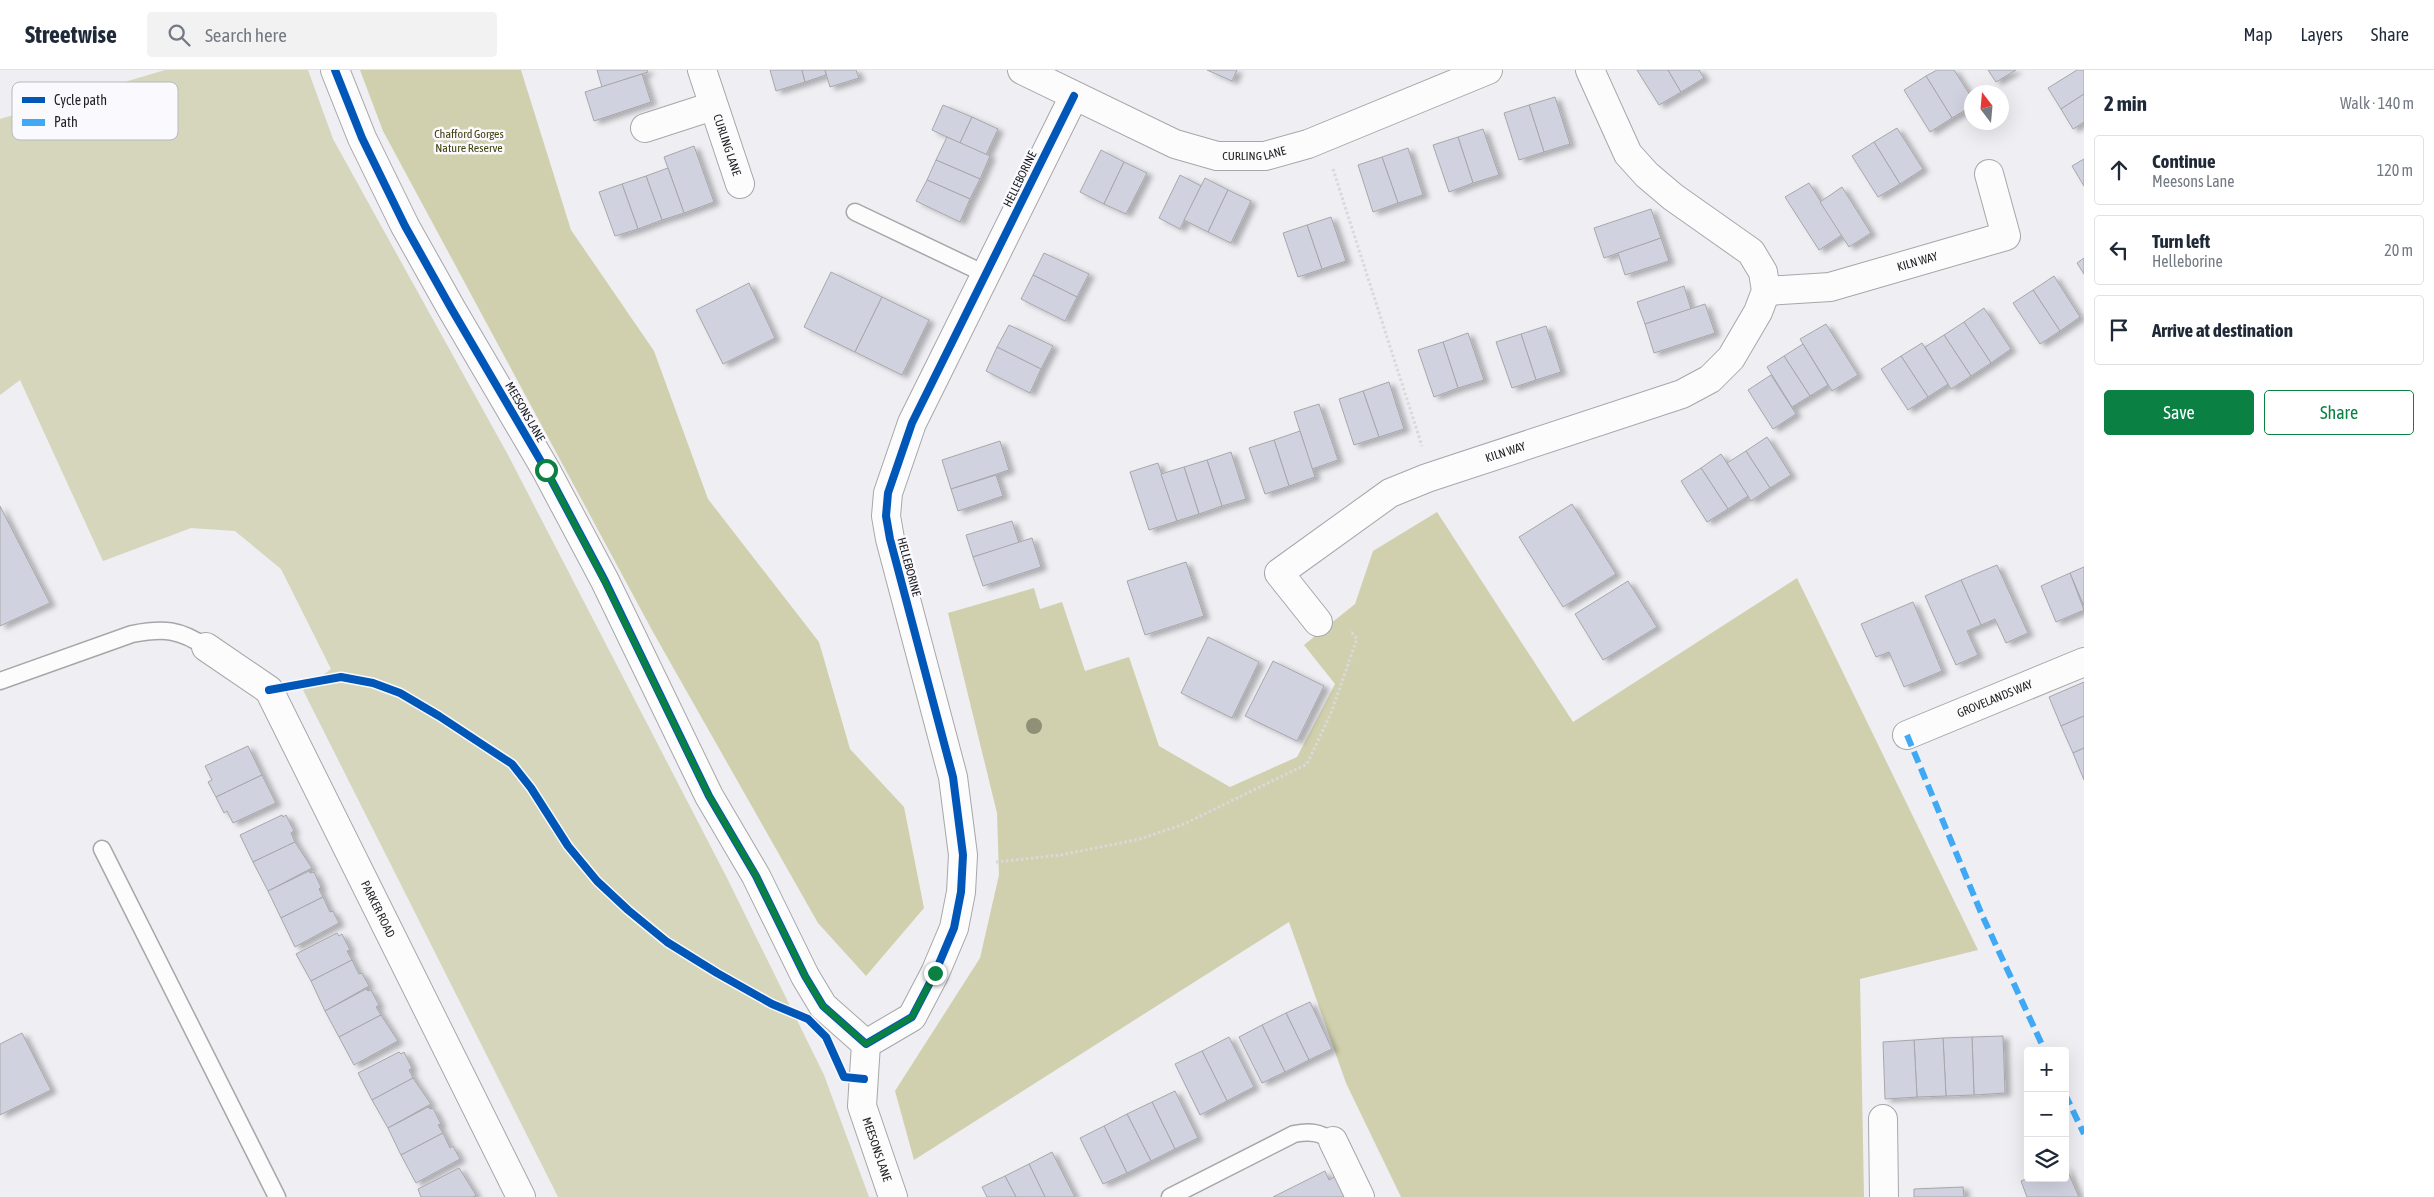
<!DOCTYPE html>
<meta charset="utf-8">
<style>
:root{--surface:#fff;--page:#f2f2f3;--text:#1f2937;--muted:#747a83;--line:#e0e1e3;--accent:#0b8043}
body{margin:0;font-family:"Asap Condensed",sans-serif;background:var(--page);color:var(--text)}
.controls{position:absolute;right:15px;bottom:15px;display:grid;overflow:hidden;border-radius:5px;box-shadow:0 5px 20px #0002}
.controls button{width:45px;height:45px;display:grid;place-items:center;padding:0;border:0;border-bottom:1px solid var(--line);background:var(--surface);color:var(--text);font:25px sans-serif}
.compass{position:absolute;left:1964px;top:15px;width:45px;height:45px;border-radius:50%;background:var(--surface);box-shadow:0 5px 20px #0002;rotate:344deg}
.stop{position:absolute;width:15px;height:15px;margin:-11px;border:4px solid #0b8043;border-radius:50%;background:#fff}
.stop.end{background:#0b8043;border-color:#fff;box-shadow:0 1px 5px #0008}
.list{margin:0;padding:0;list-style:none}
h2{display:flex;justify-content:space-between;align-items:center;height:65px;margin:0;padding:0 20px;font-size:21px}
h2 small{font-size:16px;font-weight:400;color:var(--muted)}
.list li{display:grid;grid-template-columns:32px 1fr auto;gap:15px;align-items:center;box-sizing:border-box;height:70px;margin:0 10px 10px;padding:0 10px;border:1px solid var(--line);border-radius:5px}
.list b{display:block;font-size:19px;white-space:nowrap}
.list p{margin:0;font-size:16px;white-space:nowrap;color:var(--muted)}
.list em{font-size:16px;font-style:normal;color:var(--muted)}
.actions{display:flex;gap:10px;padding:15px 20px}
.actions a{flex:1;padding:11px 0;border:1px solid var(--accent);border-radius:5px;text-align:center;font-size:18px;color:var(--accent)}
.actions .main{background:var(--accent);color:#fff}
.icon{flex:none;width:28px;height:28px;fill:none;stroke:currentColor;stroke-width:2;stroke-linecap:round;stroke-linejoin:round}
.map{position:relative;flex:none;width:2084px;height:1127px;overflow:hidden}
header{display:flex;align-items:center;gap:30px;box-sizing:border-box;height:70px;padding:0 25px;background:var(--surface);border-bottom:1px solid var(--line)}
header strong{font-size:24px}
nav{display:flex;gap:28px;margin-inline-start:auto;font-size:18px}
.search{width:350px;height:45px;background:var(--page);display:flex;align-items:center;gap:12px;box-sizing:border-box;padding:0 18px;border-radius:5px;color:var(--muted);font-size:19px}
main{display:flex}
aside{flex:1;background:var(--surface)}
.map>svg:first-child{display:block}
.green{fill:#d5d6bc}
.forest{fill:#d0d0ae}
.building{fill:#d1d2e0;stroke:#a7a7aa;filter:url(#shadow)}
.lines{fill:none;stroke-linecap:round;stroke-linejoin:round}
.service-casing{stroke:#a7a7aa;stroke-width:19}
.minor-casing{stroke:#a7a7aa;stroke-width:30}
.path{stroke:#d9d9da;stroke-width:3;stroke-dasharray:2.5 2.5;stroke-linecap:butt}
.service{stroke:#fcfcfd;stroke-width:16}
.minor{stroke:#fcfcfd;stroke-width:28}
.quiet{stroke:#3fa9f5;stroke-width:6;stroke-dasharray:12 6;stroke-linecap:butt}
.cycleway-casing{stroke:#fafafe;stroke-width:11}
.cycleway{stroke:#0057b8;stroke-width:8}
.tree{fill:#909076}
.route{stroke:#0b8043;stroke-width:6}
.labels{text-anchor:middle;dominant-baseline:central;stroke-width:5;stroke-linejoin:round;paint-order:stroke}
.park-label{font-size:12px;fill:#43430f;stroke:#fafafe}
.street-label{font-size:12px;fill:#1f2023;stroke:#fafafe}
.key{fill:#fafafe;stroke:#b8b9bc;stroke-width:1}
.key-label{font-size:14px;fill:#1f2023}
</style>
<header>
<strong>Streetwise</strong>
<div class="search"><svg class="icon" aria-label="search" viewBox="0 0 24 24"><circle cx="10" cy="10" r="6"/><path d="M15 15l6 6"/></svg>Search here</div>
<nav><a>Map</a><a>Layers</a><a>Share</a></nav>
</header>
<main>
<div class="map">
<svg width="2084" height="1127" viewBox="0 0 2084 1127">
<defs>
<filter id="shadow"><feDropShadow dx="5.5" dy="3" stdDeviation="2.5" flood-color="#0004"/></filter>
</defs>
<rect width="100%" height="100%" fill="#eeeef3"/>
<!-- green -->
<path class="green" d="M 165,0 L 308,0 L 333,69 L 508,385 L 727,808 L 824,1005 L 869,1127 L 558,1127 L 303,620 L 331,599 L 281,499 L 235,461 L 191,458 L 103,491 L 20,310 L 0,325 L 0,49 Z"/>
<!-- forest -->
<g class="forest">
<path d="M 360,0 L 521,0 L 571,160 L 654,281 L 708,429 L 819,572 L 850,679 L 904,737 L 924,838 L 866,906 L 818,853 L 653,562 L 383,61 Z"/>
<path d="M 1437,442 L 1573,652 L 1797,508 L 1978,880 L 1860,909 L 1864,1127 L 1401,1127 L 1346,1013 L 1289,852 L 914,1090 L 895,1021 L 980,888 L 999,805 L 997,743 L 948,543 L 1034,518 L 1040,539 L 1062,532 L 1085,601 L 1129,587 L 1159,676 L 1230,717 L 1297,687 L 1335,614 L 1304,575 L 1355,534 L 1373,481 Z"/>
</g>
<!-- building -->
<g class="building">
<path d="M 597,0 L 647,0 L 648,2 L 602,17 Z"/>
<path d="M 770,0 L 802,0 L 805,12 L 776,21 Z"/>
<path d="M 802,0 L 825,0 L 826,5 L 805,12 Z"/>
<path d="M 825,0 L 856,0 L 859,8 L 830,17 Z"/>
<path d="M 1207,0 L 1237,0 L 1232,11 Z"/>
<path d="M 1637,0 L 1668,0 L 1681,22 L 1659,35 Z"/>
<path d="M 1668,0 L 1699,0 L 1704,8 L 1681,22 Z"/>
<path d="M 1937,0 L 1954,0 L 1972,28 L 1972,36 L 1952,48 L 1926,6 Z"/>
<path d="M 1988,0 L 2016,0 L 1996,12 Z"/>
<path d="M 2077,0 L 2084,0 L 2084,24 L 2061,39 L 2048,18 Z"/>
<path d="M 642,4 L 651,32 L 594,51 L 585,22 Z"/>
<path d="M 1926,6 L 1952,48 L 1930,62 L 1904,20 Z"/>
<path d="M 2084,24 L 2084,52 L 2073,59 L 2061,39 Z"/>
<path d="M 1555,27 L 1570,74 L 1544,82 L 1529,35 Z"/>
<path d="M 943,35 L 972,47 L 960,73 L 932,60 Z"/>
<path d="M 1529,35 L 1544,82 L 1519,90 L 1504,43 Z"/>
<path d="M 972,47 L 998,59 L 986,85 L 960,73 Z"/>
<path d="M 1897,58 L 1923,99 L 1900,114 L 1874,72 Z"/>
<path d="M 1483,59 L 1499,105 L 1473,113 L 1458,67 Z"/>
<path d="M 947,67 L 990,86 L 980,109 L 936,90 Z"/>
<path d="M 1458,67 L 1473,113 L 1449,122 L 1433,75 Z"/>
<path d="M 1874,72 L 1900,114 L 1878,127 L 1852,86 Z"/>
<path d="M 694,76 L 714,132 L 684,143 L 664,87 Z"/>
<path d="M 1408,78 L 1423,125 L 1398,133 L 1382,87 Z"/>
<path d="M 1101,80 L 1124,92 L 1104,134 L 1080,122 Z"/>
<path d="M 1382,87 L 1398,133 L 1373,142 L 1358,95 Z"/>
<path d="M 2084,89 L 2084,116 L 2072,96 Z"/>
<path d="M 936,90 L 980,109 L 970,129 L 927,110 Z"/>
<path d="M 1124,92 L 1147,103 L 1126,144 L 1104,134 Z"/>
<path d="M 668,98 L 684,143 L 662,150 L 646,106 Z"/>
<path d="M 1180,105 L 1201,116 L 1180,159 L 1159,148 Z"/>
<path d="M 646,106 L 662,150 L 638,159 L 622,114 Z"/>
<path d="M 1205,108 L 1228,120 L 1208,162 L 1184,150 Z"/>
<path d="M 927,110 L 970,129 L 960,152 L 916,131 Z"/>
<path d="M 1809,113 L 1842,165 L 1819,180 L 1785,127 Z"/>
<path d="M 622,114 L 638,159 L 615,166 L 599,122 Z"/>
<path d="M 1842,117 L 1871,163 L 1849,177 L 1820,132 Z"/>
<path d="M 1228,120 L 1251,131 L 1231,173 L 1208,162 Z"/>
<path d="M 1651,139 L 1661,168 L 1604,188 L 1594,158 Z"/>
<path d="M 1331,147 L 1346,191 L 1322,199 L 1307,155 Z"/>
<path d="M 1307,155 L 1322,199 L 1298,207 L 1283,163 Z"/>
<path d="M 1661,168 L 1669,191 L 1625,205 L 1618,183 Z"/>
<path d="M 1044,183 L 1089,204 L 1077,227 L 1033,205 Z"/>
<path d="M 2084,188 L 2084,204 L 2077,193 Z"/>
<path d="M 831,202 L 882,227 L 855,282 L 804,257 Z"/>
<path d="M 1033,205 L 1077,227 L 1065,251 L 1021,229 Z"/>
<path d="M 2054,206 L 2080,247 L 2060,261 L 2033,220 Z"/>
<path d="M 749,213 L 775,268 L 723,294 L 696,240 Z"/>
<path d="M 1684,216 L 1691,239 L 1645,254 L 1637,232 Z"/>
<path d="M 2033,220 L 2060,261 L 2040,274 L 2013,233 Z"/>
<path d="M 882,227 L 929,250 L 902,305 L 855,282 Z"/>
<path d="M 1705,234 L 1715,263 L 1654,283 L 1645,254 Z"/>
<path d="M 1984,238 L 2011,279 L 1991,293 L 1964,252 Z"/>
<path d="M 1964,252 L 1991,293 L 1971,306 L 1944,265 Z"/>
<path d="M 1826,254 L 1858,305 L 1832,321 L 1800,269 Z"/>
<path d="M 1009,255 L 1053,276 L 1041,299 L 997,277 Z"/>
<path d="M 1546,256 L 1561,302 L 1536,310 L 1521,264 Z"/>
<path d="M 1468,263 L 1484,310 L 1458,318 L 1443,272 Z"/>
<path d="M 1521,264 L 1536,310 L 1512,318 L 1496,272 Z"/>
<path d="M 1944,265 L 1971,306 L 1951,319 L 1925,277 Z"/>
<path d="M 1443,272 L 1458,318 L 1434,327 L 1418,280 Z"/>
<path d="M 1922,273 L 1948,314 L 1928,327 L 1901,286 Z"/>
<path d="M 1803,274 L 1828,315 L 1810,326 L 1784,286 Z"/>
<path d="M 997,277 L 1041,299 L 1030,323 L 986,301 Z"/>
<path d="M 1784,286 L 1810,326 L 1792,337 L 1767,297 Z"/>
<path d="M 1901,286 L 1928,327 L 1908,340 L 1881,299 Z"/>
<path d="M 1771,305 L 1796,344 L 1773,359 L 1748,320 Z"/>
<path d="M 1389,312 L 1404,359 L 1379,367 L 1363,321 Z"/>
<path d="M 1363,321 L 1379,367 L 1354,375 L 1339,329 Z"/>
<path d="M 1319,334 L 1338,390 L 1312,399 L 1294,342 Z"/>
<path d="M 1300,361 L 1315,407 L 1289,416 L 1274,370 Z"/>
<path d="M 1767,367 L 1791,405 L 1770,418 L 1746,381 Z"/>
<path d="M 1274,370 L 1289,416 L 1265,424 L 1249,378 Z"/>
<path d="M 1000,371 L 1009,400 L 951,419 L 942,390 Z"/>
<path d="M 1746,381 L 1770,418 L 1751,431 L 1727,393 Z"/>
<path d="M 1231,382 L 1246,429 L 1222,436 L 1207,390 Z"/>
<path d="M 1721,384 L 1748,426 L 1728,439 L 1701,398 Z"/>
<path d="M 1207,390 L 1222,436 L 1199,444 L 1184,397 Z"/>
<path d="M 1158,393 L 1177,451 L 1149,460 L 1130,402 Z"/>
<path d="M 1184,397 L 1199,444 L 1177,451 L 1161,404 Z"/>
<path d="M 1701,398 L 1728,439 L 1707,452 L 1681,411 Z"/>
<path d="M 996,405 L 1003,426 L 958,441 L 951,419 Z"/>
<path d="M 1572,434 L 1616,504 L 1563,537 L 1519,467 Z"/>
<path d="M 0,436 L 50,533 L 0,556 Z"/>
<path d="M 1012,451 L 1019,473 L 973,487 L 966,465 Z"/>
<path d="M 1032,468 L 1041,497 L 983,516 L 973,487 Z"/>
<path d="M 1186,492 L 1204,546 L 1145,565 L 1127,511 Z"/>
<path d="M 1997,495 L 2028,563 L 2006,573 L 1995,549 L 1981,555 L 1961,510 Z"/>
<path d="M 2084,497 L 2084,536 L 2070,503 Z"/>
<path d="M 2070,503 L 2084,540 L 2056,552 L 2041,516 Z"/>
<path d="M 1961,510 L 1981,555 L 1967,561 L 1978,585 L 1956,595 L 1925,526 Z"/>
<path d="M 1628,511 L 1657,557 L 1603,590 L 1575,544 Z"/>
<path d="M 1913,532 L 1942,601 L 1904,617 L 1889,582 L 1876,587 L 1861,554 Z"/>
<path d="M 1208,567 L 1259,592 L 1232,648 L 1181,623 Z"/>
<path d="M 1273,591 L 1324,616 L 1297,671 L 1245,646 Z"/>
<path d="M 2084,612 L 2084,646 L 2061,656 L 2049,627 Z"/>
<path d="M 2084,646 L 2084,678 L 2073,683 L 2061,656 Z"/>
<path d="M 248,676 L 262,705 L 216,727 L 208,712 L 212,710 L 205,696 Z"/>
<path d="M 2084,678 L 2084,710 L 2073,683 Z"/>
<path d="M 262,705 L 276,733 L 233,753 L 227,741 L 224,743 L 216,727 Z"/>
<path d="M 282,745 L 283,747 L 286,745 L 294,761 L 291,763 L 295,772 L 253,792 L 240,765 Z"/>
<path d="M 295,772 L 312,798 L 268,821 L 253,792 Z"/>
<path d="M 309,801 L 310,803 L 314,802 L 321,817 L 319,819 L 323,827 L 281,848 L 268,821 Z"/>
<path d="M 323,827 L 330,842 L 333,841 L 339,853 L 295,877 L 281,848 Z"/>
<path d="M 337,863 L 339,866 L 342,864 L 350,880 L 347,881 L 352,890 L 311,911 L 296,884 Z"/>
<path d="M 352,890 L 359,904 L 362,903 L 369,916 L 325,941 L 311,911 Z"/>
<path d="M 366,919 L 368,921 L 371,920 L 379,935 L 376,937 L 381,945 L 339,967 L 325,941 Z"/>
<path d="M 1310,932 L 1332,979 L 1309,990 L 1286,943 Z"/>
<path d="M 1286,943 L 1309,990 L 1285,1002 L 1262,955 Z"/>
<path d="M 381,945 L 398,971 L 354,995 L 339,967 Z"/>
<path d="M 1262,955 L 1285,1002 L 1262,1013 L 1239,967 Z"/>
<path d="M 22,963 L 51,1020 L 0,1045 L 0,974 Z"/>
<path d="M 2003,966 L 2005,1023 L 1974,1025 L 1972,967 Z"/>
<path d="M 1229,967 L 1254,1017 L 1227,1031 L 1202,981 Z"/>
<path d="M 1972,967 L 1974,1025 L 1946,1026 L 1943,968 Z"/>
<path d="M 1943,968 L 1946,1026 L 1917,1027 L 1914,970 Z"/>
<path d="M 1914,970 L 1917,1027 L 1885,1029 L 1883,972 Z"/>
<path d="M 1202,981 L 1227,1031 L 1200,1045 L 1175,994 Z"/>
<path d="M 399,982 L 401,984 L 404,982 L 412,998 L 409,1000 L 413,1008 L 372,1030 L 358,1003 Z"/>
<path d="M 413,1008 L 431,1034 L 388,1058 L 372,1030 Z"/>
<path d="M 1175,1021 L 1198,1068 L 1175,1079 L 1152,1032 Z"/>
<path d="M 1152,1032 L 1175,1079 L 1151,1091 L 1127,1044 Z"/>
<path d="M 428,1037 L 430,1039 L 433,1038 L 441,1054 L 438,1055 L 443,1063 L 401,1085 L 388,1058 Z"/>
<path d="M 1127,1044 L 1151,1091 L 1127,1103 L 1104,1056 Z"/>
<path d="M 1104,1056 L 1127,1103 L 1103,1114 L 1080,1068 Z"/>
<path d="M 443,1063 L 450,1078 L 453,1076 L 460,1089 L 416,1113 L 401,1085 Z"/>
<path d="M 1052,1082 L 1075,1127 L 1045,1127 L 1029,1094 Z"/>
<path d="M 1029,1094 L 1045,1127 L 1016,1127 L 1005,1106 Z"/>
<path d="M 2065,1095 L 2079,1127 L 2027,1127 L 2021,1111 L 2028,1108 L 2065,1108 Z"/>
<path d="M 459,1098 L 476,1125 L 473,1127 L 421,1127 L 418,1119 Z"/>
<path d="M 1325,1101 L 1329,1110 L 1338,1105 L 1346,1127 L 1273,1127 Z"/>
<path d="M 1005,1106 L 1016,1127 L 987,1127 L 982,1117 Z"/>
<path d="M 1963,1117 L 1964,1127 L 1914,1127 L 1914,1119 Z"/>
</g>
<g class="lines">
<defs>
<g id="service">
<path d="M 855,142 L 985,204"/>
<path d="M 0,611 L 132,564 C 164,558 179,559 206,577"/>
<path d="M 102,779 L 277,1127"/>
<path d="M 1170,1127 L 1294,1064 C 1310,1061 1319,1062 1333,1071"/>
</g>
<g id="minor">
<path d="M 335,0 L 362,68 L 405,156 L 451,238 L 546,400 L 605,511 L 709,726 L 756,806 L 805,906 L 823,936 L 866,974"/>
<path id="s1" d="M 702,0 L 740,114"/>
<path id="s2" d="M 1022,0 L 1175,74 L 1217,86 L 1265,86 L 1308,74 L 1488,0"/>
<path d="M 645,58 L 713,36"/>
<path id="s3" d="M 1766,221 L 1830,217 L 2006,166 L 1989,104"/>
<path id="s4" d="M 1318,552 L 1279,503 L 1390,423 L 1427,408 L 1682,324 L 1710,309 L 1731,288 L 1758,242 L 1766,221 L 1763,202 L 1751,182 L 1673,127 L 1647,105 L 1628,84 L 1590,0"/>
<path id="s5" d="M 206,577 L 269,620 L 521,1127"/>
<path id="s6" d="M 1907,665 L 2084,592"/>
<path d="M 866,974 L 912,947 L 935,903 L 954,858 L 961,822 L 963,785 L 953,707 L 890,469 L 886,446 L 888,423 L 912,353 L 1074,26"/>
<path id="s7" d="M 866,974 L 862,1036 L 893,1127"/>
<path d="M 1883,1049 L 1884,1127"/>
<path d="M 1333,1071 L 1360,1127"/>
</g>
</defs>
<!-- service casing -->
<use href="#service" class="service-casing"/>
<!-- minor casing -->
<use href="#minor" class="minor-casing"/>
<!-- path -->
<g class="path">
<path d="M 1333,99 L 1422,376"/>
<path d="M 996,792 L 1061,785 L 1140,769 L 1184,754 L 1307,694 L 1331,643 L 1357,569 L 1350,560"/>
</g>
<!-- service -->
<use href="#service" class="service"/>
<!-- minor -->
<use href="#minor" class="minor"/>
<!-- quiet -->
<g class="quiet">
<path d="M 1907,665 L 1982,845 L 2045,981"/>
<path d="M 2065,1024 L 2084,1064"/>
</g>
<defs>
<g id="cycleway">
<path d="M 335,0 L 362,68 L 405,156 L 451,238 L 546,400 L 605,511 L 709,726 L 756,806 L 805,906 L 823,936 L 866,974 L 912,947 L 935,903 L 954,858 L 961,822 L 963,785 L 953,707 L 890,469 L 886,446 L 888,423 L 912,353 L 1074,26"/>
<path d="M 269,620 L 341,607 L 373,613 L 400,623 L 439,646 L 512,694 L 531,718 L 568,776 L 597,811 L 628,840 L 667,872 L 717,903 L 772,934 L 808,949 L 826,967 L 844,1007 L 864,1009"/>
</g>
</defs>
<!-- cycleway casing -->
<use href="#cycleway" class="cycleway-casing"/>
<!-- cycleway -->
<use href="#cycleway" class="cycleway"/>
</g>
<!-- trees -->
<circle class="tree" cx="1034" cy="656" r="8"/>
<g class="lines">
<!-- route -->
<path class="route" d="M 546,400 L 605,512 L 709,726 L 756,806 L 805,906 L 823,936 L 866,974 L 912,947 L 935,903"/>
</g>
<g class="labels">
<!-- park labels -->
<g class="park-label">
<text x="469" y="64">Chafford Gorges<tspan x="469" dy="14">Nature Reserve</tspan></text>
</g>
<!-- street labels -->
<g class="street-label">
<text stroke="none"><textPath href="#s1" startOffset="79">CURLING LANE</textPath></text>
<text stroke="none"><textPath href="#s2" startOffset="251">CURLING LANE</textPath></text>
<text transform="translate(1020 109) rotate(-64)">HELLEBORINE</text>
<text stroke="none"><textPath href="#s3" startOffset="155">KILN WAY</textPath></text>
<text transform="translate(525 342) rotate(60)">MEESONS LANE</text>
<text stroke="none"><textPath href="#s4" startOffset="322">KILN WAY</textPath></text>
<text transform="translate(909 497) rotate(75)">HELLEBORINE</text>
<text stroke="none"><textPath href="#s6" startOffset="95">GROVELANDS WAY</textPath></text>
<text stroke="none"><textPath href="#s5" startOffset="321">PARKER ROAD</textPath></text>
<text stroke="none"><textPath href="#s7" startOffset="108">MEESONS LANE</textPath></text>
</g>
</g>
<!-- legend -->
<rect x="12" y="12" width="166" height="58" rx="8" class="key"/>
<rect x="22" y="27" width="23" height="6" fill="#0057b8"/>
<rect x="22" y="49" width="23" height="7" fill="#3fa9f5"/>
<g class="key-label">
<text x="54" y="35">Cycle path</text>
<text x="54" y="57">Path</text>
</g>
</svg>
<div class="controls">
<button>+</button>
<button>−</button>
<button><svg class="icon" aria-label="layers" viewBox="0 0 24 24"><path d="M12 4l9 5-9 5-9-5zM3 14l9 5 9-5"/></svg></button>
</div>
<svg class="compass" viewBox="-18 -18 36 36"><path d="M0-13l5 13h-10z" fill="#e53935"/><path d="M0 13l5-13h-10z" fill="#747a83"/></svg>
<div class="stop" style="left:546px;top:400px"></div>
<div class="stop end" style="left:935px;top:903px"></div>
</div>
<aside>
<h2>2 min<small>Walk · 140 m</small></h2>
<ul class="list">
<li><svg class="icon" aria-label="ahead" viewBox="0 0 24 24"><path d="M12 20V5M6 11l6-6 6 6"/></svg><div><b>Continue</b><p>Meesons Lane</p></div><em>120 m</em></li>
<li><svg class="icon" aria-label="left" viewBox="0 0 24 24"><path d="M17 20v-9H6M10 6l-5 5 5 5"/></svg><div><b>Turn left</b><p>Helleborine</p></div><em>20 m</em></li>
<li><svg class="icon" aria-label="arrive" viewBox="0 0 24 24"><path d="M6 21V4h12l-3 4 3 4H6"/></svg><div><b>Arrive at destination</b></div></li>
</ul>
<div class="actions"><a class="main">Save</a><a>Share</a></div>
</aside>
</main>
